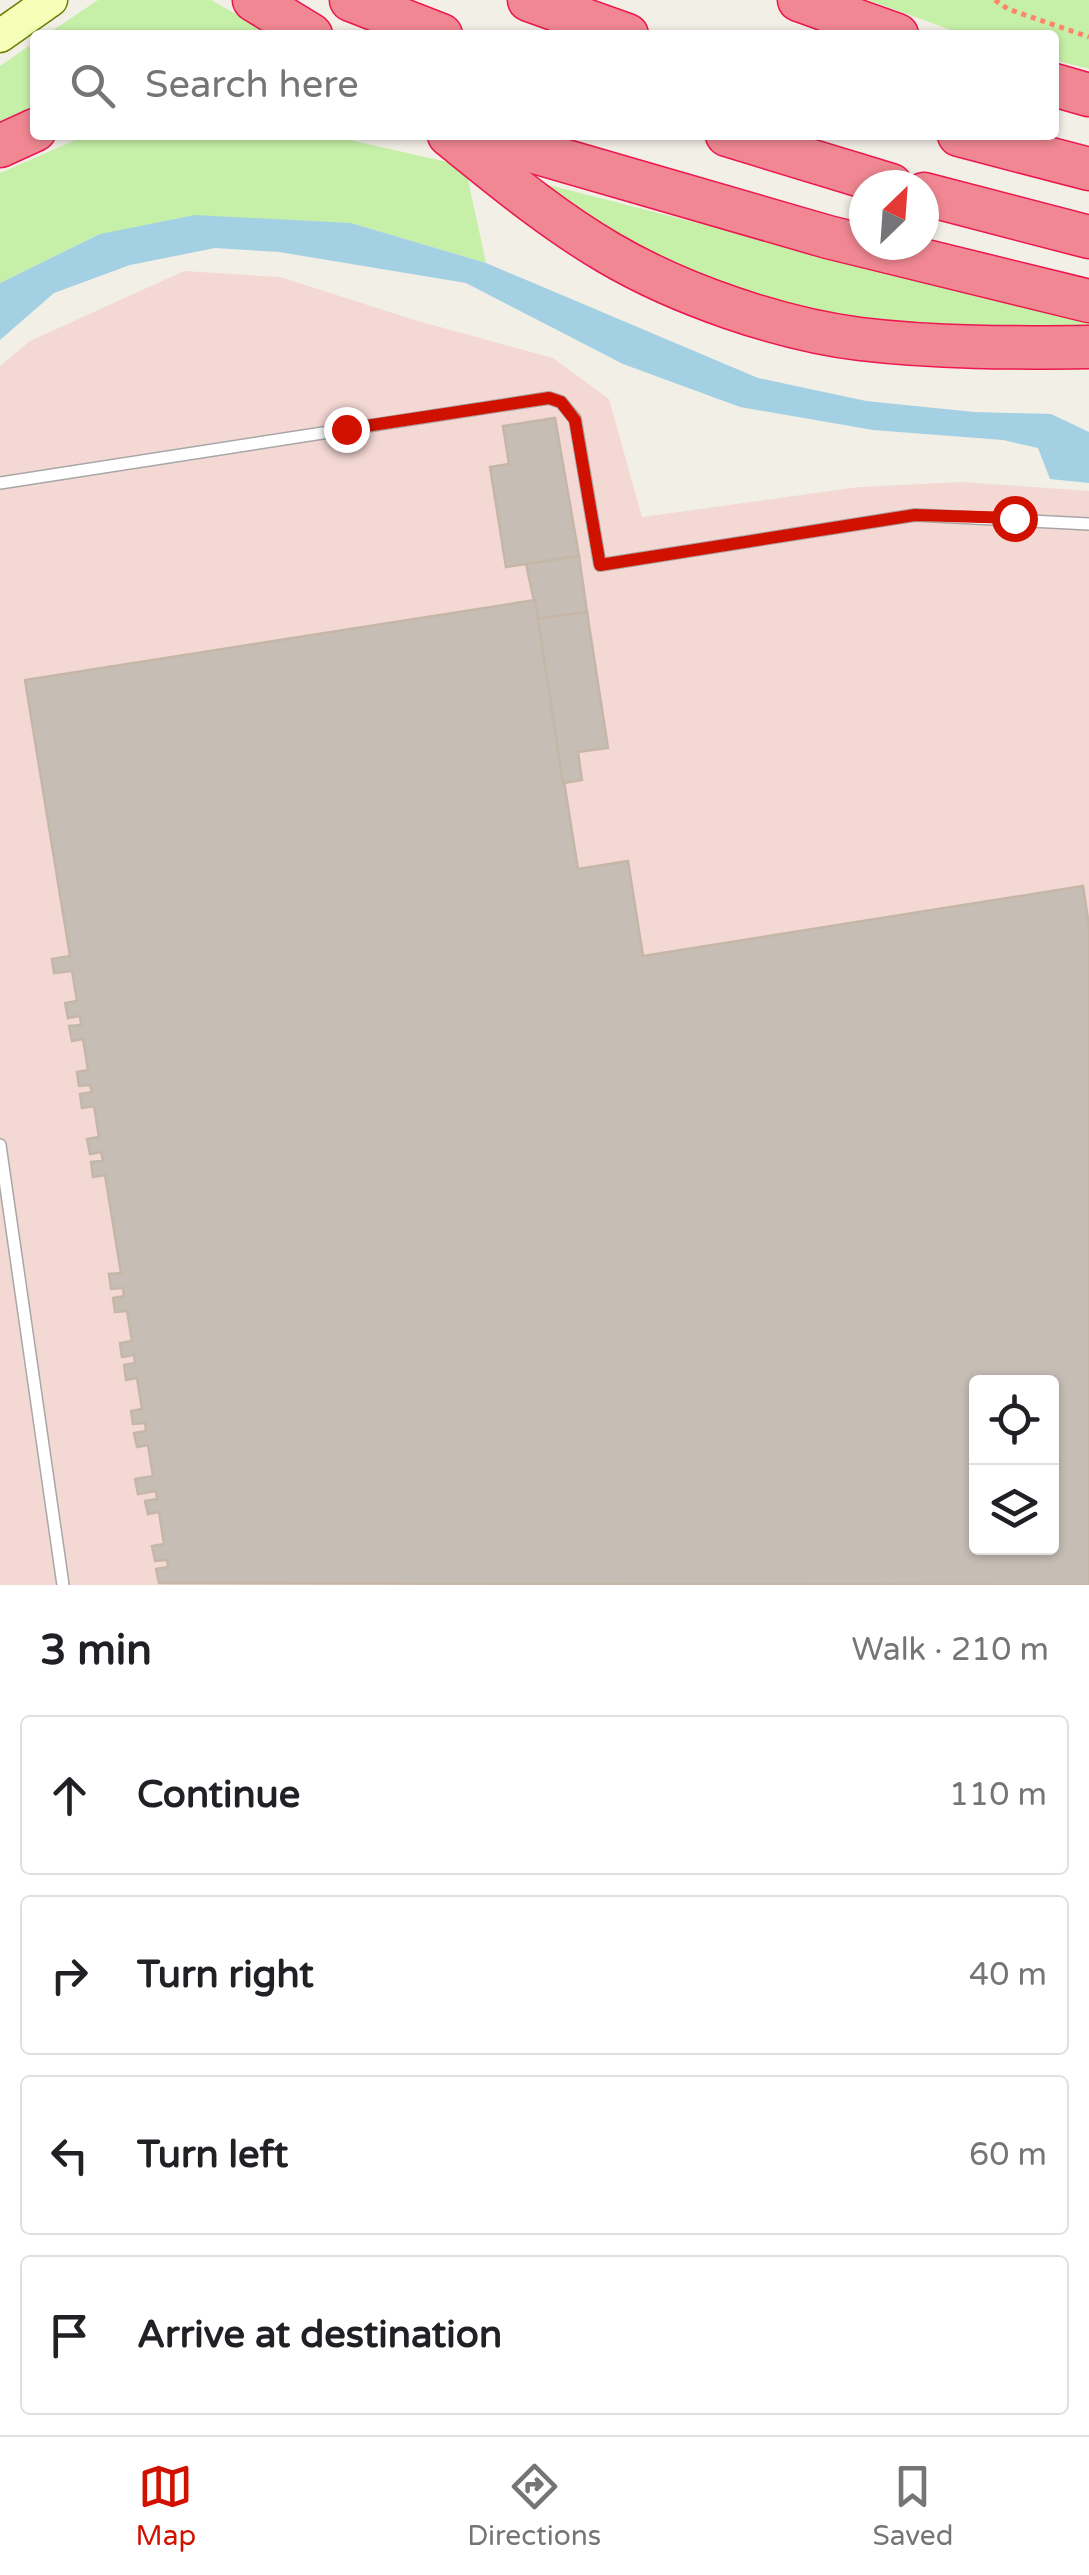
<!DOCTYPE html>
<meta charset="utf-8">
<style>
:root{--surface:#fff;--page:#f6f6f6;--text:#202124;--muted:#757577;--line:#e0e0e0;--accent:#d11100}
body{margin:0;font-family:"Varela Round",sans-serif;background:var(--page);color:var(--text)}
.controls{position:absolute;right:30px;bottom:30px;display:grid;overflow:hidden;border-radius:10px;box-shadow:0 2px 8px #0004}
.controls button{width:90px;height:90px;display:grid;place-items:center;padding:0;border:0;border-bottom:2px solid var(--line);background:var(--surface);color:var(--text);font:50px sans-serif}
.compass{position:absolute;left:849px;top:170px;width:90px;height:90px;border-radius:50%;background:var(--surface);box-shadow:0 2px 8px #0004;rotate:25deg}
.stop{position:absolute;width:30px;height:30px;margin:-22px;border:8px solid #d11100;border-radius:50%;background:#fff}
.stop.end{background:#d11100;border-color:#fff;box-shadow:0 2px 10px #0008}
.list{margin:0;padding:0;list-style:none}
h2{display:flex;justify-content:space-between;align-items:center;height:130px;margin:0;padding:0 40px;font-size:42px}
h2 small{font-size:32px;font-weight:400;color:var(--muted)}
.list li{display:grid;grid-template-columns:65px 1fr auto;gap:30px;align-items:center;box-sizing:border-box;height:160px;margin:0 20px 20px;padding:0 20px;border:2px solid var(--line);border-radius:10px}
.list b{display:block;font-size:38px;white-space:nowrap}
.list em{font-size:32px;font-style:normal;color:var(--muted)}
.icon{flex:none;width:55px;height:55px;fill:none;stroke:currentColor;stroke-width:2;stroke-linecap:round;stroke-linejoin:round}
.map{position:relative;flex:none;width:1089px;height:1585px;overflow:hidden}
.search{position:absolute;background:var(--surface);box-shadow:0 2px 8px #0004;left:30px;right:30px;top:30px;height:110px;display:flex;align-items:center;gap:25px;box-sizing:border-box;padding:0 35px;border-radius:10px;color:var(--muted);font-size:38px}
.sheet{height:850px;background:var(--surface)}
nav{display:flex;justify-content:space-around;align-items:center;box-sizing:border-box;height:140px;border-top:2px solid var(--line);background:var(--surface);font-size:28px;color:var(--muted)}
nav a{display:grid;justify-items:center;gap:5px}
nav .on{color:var(--accent)}
.map>svg:first-child{display:block}
.commercial{fill:#f4d8d4;fill-rule:evenodd}
.grass{fill:#c6f0a8}
.water{fill:#a3d0e3}
.building{fill:#c6beb5;stroke:#c5b7a7;stroke-width:2.5;fill-rule:evenodd}
.lines{fill:none;stroke-linecap:round;stroke-linejoin:round}
.lane-casing{stroke:#a7a7a7;stroke-width:14}
.secondary-casing{stroke:#677f00;stroke-width:35}
.highway-casing{stroke:#ec174f;stroke-width:45}
.path{stroke:#ff856a;stroke-width:5;stroke-dasharray:5 5;stroke-linecap:butt}
.lane{stroke:#fff;stroke-width:11}
.secondary{stroke:#f6ffb7;stroke-width:32}
.highway{stroke:#f08792;stroke-width:42}
.route{stroke:#d11100;stroke-width:12}
</style>
<div class="map">
<svg width="1089" height="1585" viewBox="0 0 1089 1585">
<rect width="100%" height="100%" fill="#f2efe6"/>
<!-- commercial -->
<path class="commercial" d="M 184,271 L 280,277 L 418,321 L 553,358 L 609,399 L 642,517 L 859,487 L 964,482 L 1089,491 L 1089,1585 L 0,1585 L 0,366 L 30,341 ZM 976,1382 L 1052,1382 L 1052,1548 L 976,1548 Z"/>
<!-- grass -->
<g class="grass">
<path d="M 98,0 L 211,0 L 273,35 L 46,35 Z"/>
<path d="M 868,0 L 1089,0 L 1089,69 L 1054,60 L 1054,35 L 965,35 Z"/>
<path d="M 35,42 L 35,109 L 0,127 L 0,66 Z"/>
<path d="M 87,135 L 328,135 L 465,166 L 486,263 L 351,223 L 100,234 L 0,283 L 0,173 Z"/>
<path d="M 541,183 L 1089,323 L 1089,334 L 866,324 L 762,298 L 674,267 L 607,232 Z"/>
</g>
<!-- water -->
<path class="water" d="M 195,215 L 351,223 L 486,263 L 758,378 L 866,401 L 974,412 L 1051,414 L 1089,432 L 1089,483 L 1050,479 L 1038,448 L 1003,440 L 873,430 L 740,407 L 623,364 L 466,283 L 279,252 L 215,248 L 130,265 L 54,293 L 0,340 L 0,283 L 100,234 Z"/>
<!-- building -->
<g class="building">
<path d="M 555,418 L 579,556 L 506,567 L 490,467 L 509,464 L 503,426 Z"/>
<path d="M 579,556 L 587,612 L 538,619 L 526,564 Z"/>
<path d="M 535,600 L 578,869 L 628,861 L 643,956 L 1083,886 L 1089,926 L 1089,1585 L 159,1583 L 156,1569 L 168,1567 L 167,1560 L 155,1561 L 152,1546 L 164,1544 L 159,1512 L 148,1514 L 145,1501 L 157,1499 L 156,1491 L 138,1494 L 135,1479 L 153,1476 L 148,1445 L 137,1447 L 134,1433 L 146,1431 L 145,1423 L 133,1424 L 131,1411 L 142,1409 L 137,1378 L 126,1380 L 124,1365 L 135,1363 L 134,1355 L 122,1357 L 120,1343 L 132,1341 L 127,1311 L 115,1312 L 113,1298 L 124,1296 L 123,1288 L 111,1289 L 109,1274 L 121,1273 L 105,1175 L 93,1177 L 91,1162 L 103,1161 L 101,1152 L 90,1154 L 87,1139 L 99,1137 L 94,1106 L 82,1108 L 80,1094 L 92,1092 L 90,1085 L 79,1086 L 77,1072 L 88,1070 L 83,1039 L 72,1041 L 69,1026 L 81,1025 L 80,1016 L 68,1018 L 65,1003 L 77,1001 L 72,971 L 54,973 L 52,959 L 70,956 L 25,680 ZM 976,1382 L 1052,1382 L 1052,1548 L 976,1548 Z"/>
<path d="M 587,612 L 608,748 L 578,752 L 582,780 L 563,783 L 538,619 Z"/>
</g>
<g class="lines">
<defs>
<g id="lane">
<path d="M 0,483 L 549,398 L 561,402 L 575,419 L 600,565 L 915,515 L 1089,524"/>
<path d="M 0,1145 L 63,1585"/>
</g>
<path id="secondary" d="M 0,36 L 51,0"/>
<g id="highway">
<path d="M 254,0 L 311,35"/>
<path d="M 351,0 L 441,35"/>
<path d="M 529,0 L 627,35"/>
<path d="M 799,0 L 897,35"/>
<path d="M 1054,85 L 1089,95"/>
<path d="M 449,135 C 501,177 551,219 609,253 C 679,294 779,329 860,339 C 936,348 1013,348 1089,347"/>
<path d="M 476,135 L 828,237 L 1089,301"/>
<path d="M 727,135 L 891,185"/>
<path d="M 959,135 L 1089,169"/>
<path d="M 0,146 L 35,130"/>
<path d="M 924,194 L 1089,237"/>
</g>
</defs>
<!-- lane casing -->
<use href="#lane" class="lane-casing"/>
<!-- secondary casing -->
<use href="#secondary" class="secondary-casing"/>
<!-- highway casing -->
<use href="#highway" class="highway-casing"/>
<!-- path -->
<path class="path" d="M 995,0 L 1008,9 L 1089,37"/>
<!-- lane -->
<use href="#lane" class="lane"/>
<!-- secondary -->
<use href="#secondary" class="secondary"/>
<!-- highway -->
<use href="#highway" class="highway"/>
</g>
<g class="lines">
<!-- route -->
<path class="route" d="M 346,429 L 549,398 L 561,402 L 575,420 L 600,565 L 915,515 L 1014,518"/>
</g>
</svg>
<div class="controls">
<button><svg class="icon" aria-label="locate" viewBox="0 0 24 24"><circle cx="12" cy="12" r="6"/><path d="M12 2v4M12 18v4M2 12h4M18 12h4"/></svg></button>
<button><svg class="icon" aria-label="layers" viewBox="0 0 24 24"><path d="M12 4l9 5-9 5-9-5zM3 14l9 5 9-5"/></svg></button>
</div>
<svg class="compass" viewBox="-18 -18 36 36"><path d="M0-13l5 13h-10z" fill="#e53935"/><path d="M0 13l5-13h-10z" fill="#757577"/></svg>
<div class="stop" style="left:1014px;top:518px"></div>
<div class="stop end" style="left:346px;top:429px"></div>
<div class="search"><svg class="icon" aria-label="search" viewBox="0 0 24 24"><circle cx="10" cy="10" r="6"/><path d="M15 15l6 6"/></svg>Search here</div>
</div>
<section class="sheet">
<h2>3 min<small>Walk · 210 m</small></h2>
<ul class="list">
<li><svg class="icon" aria-label="ahead" viewBox="0 0 24 24"><path d="M12 20V5M6 11l6-6 6 6"/></svg><div><b>Continue</b></div><em>110 m</em></li>
<li><svg class="icon" aria-label="right" viewBox="0 0 24 24"><path d="M7 20v-9h11M14 6l5 5-5 5"/></svg><div><b>Turn right</b></div><em>40 m</em></li>
<li><svg class="icon" aria-label="left" viewBox="0 0 24 24"><path d="M17 20v-9H6M10 6l-5 5 5 5"/></svg><div><b>Turn left</b></div><em>60 m</em></li>
<li><svg class="icon" aria-label="arrive" viewBox="0 0 24 24"><path d="M6 21V4h12l-3 4 3 4H6"/></svg><div><b>Arrive at destination</b></div></li>
</ul>
</section>
<nav>
<a class="on"><svg class="icon" aria-label="map" viewBox="0 0 24 24"><path d="M3 6l6-2 6 2 6-2v14l-6 2-6-2-6 2zM9 4v14M15 6v14"/></svg>Map</a>
<a><svg class="icon" aria-label="directions" viewBox="0 0 24 24"><path d="M12 3l9 9-9 9-9-9zM9 14v-3h6M13 9l2 2-2 2"/></svg>Directions</a>
<a><svg class="icon" aria-label="saved" viewBox="0 0 24 24"><path d="M7 4h10v16l-5-4-5 4z"/></svg>Saved</a>
</nav>
